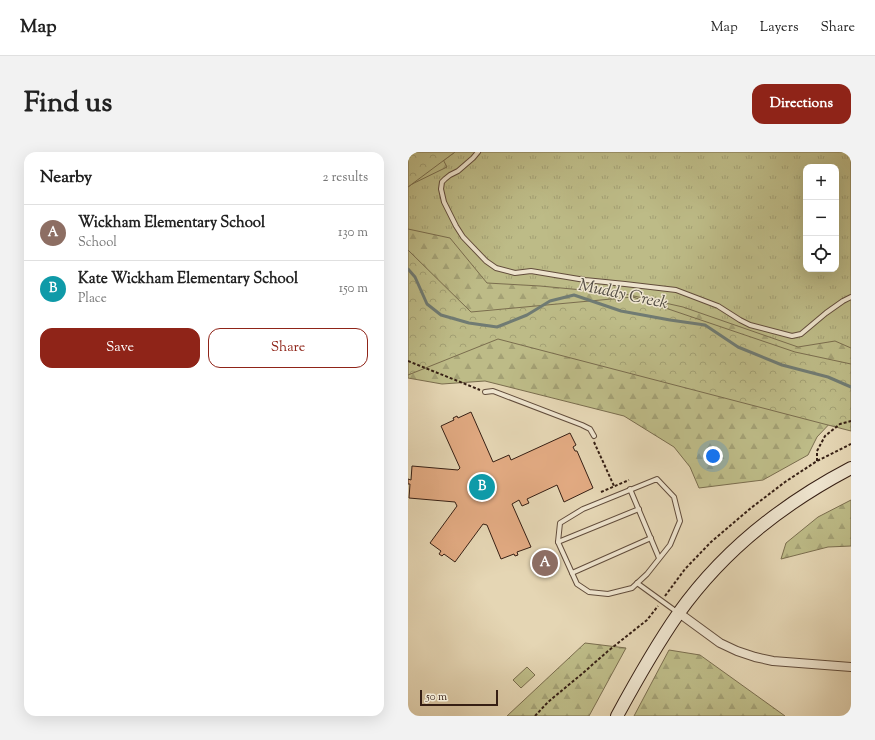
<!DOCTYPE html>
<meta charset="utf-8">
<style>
:root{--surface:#fff;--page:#f2f2f2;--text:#222;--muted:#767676;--line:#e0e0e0;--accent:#8f2418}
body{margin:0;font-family:"Sorts Mill Goudy",serif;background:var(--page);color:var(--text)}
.controls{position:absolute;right:12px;top:12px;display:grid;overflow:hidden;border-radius:8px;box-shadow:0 4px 16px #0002}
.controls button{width:36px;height:36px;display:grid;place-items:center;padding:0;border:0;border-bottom:1px solid var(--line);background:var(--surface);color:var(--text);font:20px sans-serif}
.scale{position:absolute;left:12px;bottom:10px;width:78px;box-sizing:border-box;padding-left:4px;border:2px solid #361f14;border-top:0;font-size:11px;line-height:14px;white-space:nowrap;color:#361f14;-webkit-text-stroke:3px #eee4ce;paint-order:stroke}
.you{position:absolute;left:305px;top:304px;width:14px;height:14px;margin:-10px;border:3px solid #fff;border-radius:50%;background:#1a73e8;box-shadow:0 0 0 6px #1a73e833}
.badge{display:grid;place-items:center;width:26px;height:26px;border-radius:50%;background:var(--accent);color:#fff;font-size:13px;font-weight:700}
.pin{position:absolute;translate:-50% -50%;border:2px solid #fff;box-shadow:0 1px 4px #0006}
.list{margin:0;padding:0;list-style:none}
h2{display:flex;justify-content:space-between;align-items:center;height:52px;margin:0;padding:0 16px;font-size:17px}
h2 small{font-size:13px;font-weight:400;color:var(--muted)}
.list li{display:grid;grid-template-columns:26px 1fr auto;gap:12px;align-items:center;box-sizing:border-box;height:56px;padding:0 16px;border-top:1px solid var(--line)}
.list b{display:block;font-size:15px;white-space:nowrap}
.list p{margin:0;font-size:13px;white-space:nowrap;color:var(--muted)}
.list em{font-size:13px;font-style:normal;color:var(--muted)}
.actions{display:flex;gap:8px;padding:12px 16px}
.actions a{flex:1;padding:9px 0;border:1px solid var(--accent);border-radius:12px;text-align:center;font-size:14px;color:var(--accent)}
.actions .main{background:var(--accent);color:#fff}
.icon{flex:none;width:22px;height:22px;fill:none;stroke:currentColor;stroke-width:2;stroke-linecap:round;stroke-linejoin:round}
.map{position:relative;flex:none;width:443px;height:564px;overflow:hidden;border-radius:12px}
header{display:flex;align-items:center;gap:24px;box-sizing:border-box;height:56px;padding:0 20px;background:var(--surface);border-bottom:1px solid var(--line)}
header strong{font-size:19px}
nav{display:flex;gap:22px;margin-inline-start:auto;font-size:14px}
.intro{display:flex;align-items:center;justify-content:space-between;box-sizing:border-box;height:96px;padding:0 24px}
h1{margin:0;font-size:28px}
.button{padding:10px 18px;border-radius:12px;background:var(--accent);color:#fff;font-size:14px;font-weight:700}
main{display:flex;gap:24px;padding:0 24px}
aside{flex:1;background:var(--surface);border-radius:12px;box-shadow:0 4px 16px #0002}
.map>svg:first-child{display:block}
.grass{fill:url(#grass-tufts);stroke:#7a6d4e;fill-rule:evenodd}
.forest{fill:url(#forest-firs);stroke:#7a6d4e}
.park{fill:url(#park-crowns);stroke:#7a6d4e}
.pitch{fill:#bdbb87;stroke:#7a6d4e}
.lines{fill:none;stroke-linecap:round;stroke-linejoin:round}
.stream{stroke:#707b73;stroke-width:3}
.building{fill:#e3ab83;stroke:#361f14}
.lane-casing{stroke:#624d3c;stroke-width:6}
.street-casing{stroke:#624d3c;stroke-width:10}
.secondary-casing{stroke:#361f14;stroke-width:14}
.path{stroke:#361f14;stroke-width:2;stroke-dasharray:3 2;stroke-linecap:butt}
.lane{stroke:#eee4ce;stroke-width:4}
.street{stroke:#eee4ce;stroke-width:8}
.secondary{stroke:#eee4ce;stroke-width:12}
.labels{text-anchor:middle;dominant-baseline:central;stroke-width:3;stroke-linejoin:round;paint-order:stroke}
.water-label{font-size:17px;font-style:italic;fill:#534d43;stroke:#eee4ce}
</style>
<header>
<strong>Map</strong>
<nav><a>Map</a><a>Layers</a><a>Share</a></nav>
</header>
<div class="intro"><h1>Find us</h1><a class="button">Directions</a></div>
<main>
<aside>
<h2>Nearby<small>2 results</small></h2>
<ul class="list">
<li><span class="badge" style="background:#8d6e63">A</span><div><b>Wickham Elementary School</b><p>School</p></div><em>130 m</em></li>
<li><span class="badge" style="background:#0f9aa8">B</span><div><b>Kate Wickham Elementary School</b><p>Place</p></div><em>150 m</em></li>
</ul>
<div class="actions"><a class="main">Save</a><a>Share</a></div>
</aside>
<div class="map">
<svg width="443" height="564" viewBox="0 0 443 564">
<defs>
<pattern id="grass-tufts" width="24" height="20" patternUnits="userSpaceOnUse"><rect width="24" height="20" fill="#bdbb87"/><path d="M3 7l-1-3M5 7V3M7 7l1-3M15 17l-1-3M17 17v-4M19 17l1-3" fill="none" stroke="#a3a074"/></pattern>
<pattern id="forest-firs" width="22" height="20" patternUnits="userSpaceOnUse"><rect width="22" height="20" fill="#bdbb87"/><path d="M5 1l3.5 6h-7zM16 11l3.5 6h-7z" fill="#a3a074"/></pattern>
<pattern id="park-crowns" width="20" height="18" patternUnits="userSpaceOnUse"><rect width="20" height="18" fill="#bdbb87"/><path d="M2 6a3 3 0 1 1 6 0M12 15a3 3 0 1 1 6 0" fill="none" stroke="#a3a074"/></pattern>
</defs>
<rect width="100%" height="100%" fill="#e5d6b4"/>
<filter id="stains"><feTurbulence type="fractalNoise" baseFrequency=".005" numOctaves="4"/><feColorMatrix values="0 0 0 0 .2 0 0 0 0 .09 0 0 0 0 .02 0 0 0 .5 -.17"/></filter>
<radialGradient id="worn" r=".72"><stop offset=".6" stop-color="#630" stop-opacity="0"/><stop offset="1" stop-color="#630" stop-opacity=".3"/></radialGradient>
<!-- grass -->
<path class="grass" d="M 47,0 L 443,0 L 443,212 L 63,160 L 0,98 L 0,35 ZM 398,15 L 428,15 L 428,117 L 398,117 Z"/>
<!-- forest -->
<g class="forest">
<path d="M 0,0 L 31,0 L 39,15 L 0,34 Z"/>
<path d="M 0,77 L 42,86 L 79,131 L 132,134 L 217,142 L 275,155 L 390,195 L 427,189 L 443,196 L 443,259 L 427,266 L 409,285 L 400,303 L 355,328 L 291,336 L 282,315 L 266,295 L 216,264 L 77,229 L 34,232 L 0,226 Z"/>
<path d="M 443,348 L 443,394 L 420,395 L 373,407 L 378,391 L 410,365 Z"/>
<path d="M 177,491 L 218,496 L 181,564 L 99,564 Z"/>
<path d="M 261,498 L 292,503 L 377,564 L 226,564 Z"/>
</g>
<!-- park -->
<g class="park">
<path d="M 0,0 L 47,0 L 0,35 Z"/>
<path d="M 0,98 L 63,160 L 225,145 L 387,200 L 443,212 L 443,279 L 90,187 L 0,223 Z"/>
</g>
<!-- pitch -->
<path class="pitch" d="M 119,515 L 127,523 L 113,536 L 105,528 Z"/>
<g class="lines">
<!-- stream -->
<path class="stream" d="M 0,117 L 7,125 L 19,152 L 33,163 L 61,171 L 89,175 L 119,163 L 142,149 L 166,143 L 213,159 L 262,168 L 297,173 L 330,195 L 374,213 L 420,225 L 443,235"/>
</g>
<!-- building -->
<path class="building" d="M 63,260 L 85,310 L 101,303 L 103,308 L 162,281 L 168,293 L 165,295 L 167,299 L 169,299 L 185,336 L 156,350 L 149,333 L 119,347 L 121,351 L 114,354 L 111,348 L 104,352 L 123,395 L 109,400 L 110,403 L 107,404 L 106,402 L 93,407 L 79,373 L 75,372 L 47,410 L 36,402 L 34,404 L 31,402 L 33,399 L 22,391 L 49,354 L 47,350 L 1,346 L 2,332 L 0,332 L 0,327 L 3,328 L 4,314 L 50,318 L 52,316 L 33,274 L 46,268 L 45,266 L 49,264 L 50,266 Z"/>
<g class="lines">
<defs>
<g id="lane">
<path d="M 70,0 L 65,6 L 50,19 L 42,23 L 37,27 L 34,30 L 33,37 L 36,50 L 48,74 L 55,85 L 78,109 L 88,116 L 107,121 L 123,119 L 177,128 L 217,132 L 268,138 L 310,154 L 332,168 L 342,173 L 384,184 L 393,182 L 418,161 L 435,149 L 443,145"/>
<path d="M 77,240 L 85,239 L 174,273 L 182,277 L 186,284"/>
<path d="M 249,327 L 266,345 L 272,369 L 262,393 L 239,422 L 224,436 L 200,442 L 181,440 L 169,432 L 150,390 L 152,371 L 175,357 Z"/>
<path d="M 222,337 L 251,406"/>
<path d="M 150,390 L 231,357"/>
<path d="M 164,421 L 243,386"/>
<path d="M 229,431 L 269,460"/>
</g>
<path id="street" d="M 271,461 L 312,491 L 329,499 L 347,505 L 365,509 L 443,515"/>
<path id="secondary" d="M 209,564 C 228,529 247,495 270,462 C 314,400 376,351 443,316"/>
</defs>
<!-- lane casing -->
<use href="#lane" class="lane-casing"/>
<!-- street casing -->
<use href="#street" class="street-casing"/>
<!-- secondary casing -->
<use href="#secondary" class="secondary-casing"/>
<!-- path -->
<g class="path">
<path d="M 0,209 L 72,238"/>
<path d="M 186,290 L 206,334"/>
<path d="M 409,309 L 409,299 L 417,284 L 432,272 L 443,269"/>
<path d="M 193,340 L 221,328"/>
<path d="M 257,444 L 277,417 L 303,390 L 343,356 L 377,330 L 409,309 L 443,292"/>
<path d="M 127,564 L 140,550 L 175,521 L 200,499 L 239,468 L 250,454"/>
</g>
<!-- lane -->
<use href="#lane" class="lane"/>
<!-- street -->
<use href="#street" class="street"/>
<!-- secondary -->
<use href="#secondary" class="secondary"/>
</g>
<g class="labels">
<!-- water labels -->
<g class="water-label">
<text transform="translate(215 143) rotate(12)">Muddy Creek</text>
</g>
</g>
<rect width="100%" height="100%" filter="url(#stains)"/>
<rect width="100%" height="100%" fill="url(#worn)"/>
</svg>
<div class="controls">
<button>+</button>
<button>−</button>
<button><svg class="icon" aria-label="locate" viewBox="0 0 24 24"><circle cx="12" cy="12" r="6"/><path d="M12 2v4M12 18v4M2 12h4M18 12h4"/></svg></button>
</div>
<div class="scale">50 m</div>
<div class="you"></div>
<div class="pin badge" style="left:137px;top:411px;background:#8d6e63">A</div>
<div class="pin badge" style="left:74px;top:335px;background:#0f9aa8">B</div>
</div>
</main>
